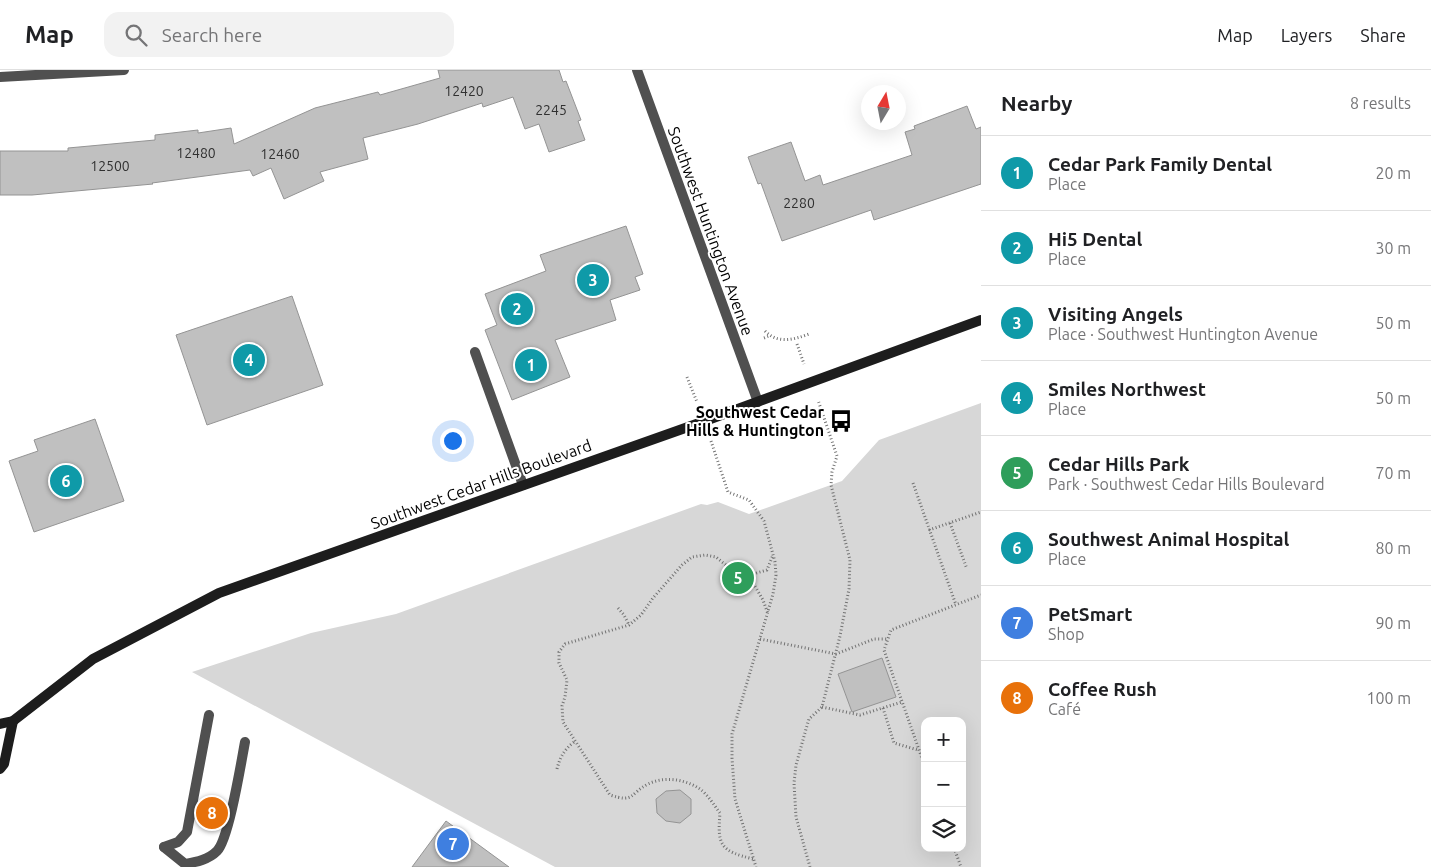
<!DOCTYPE html>
<meta charset="utf-8">
<style>
:root{--surface:#fff;--page:#f2f2f2;--text:#202124;--muted:#757577;--line:#e0e0e0;--accent:#1a73e8}
body{margin:0;font-family:Ubuntu,sans-serif;background:var(--page);color:var(--text)}
.controls{position:absolute;right:15px;bottom:15px;display:grid;overflow:hidden;border-radius:10px;box-shadow:0 5px 20px #0002}
.controls button{width:45px;height:45px;display:grid;place-items:center;padding:0;border:0;border-bottom:1px solid var(--line);background:var(--surface);color:var(--text);font:25px sans-serif}
.compass{position:absolute;left:861px;top:15px;width:45px;height:45px;border-radius:50%;background:var(--surface);box-shadow:0 5px 20px #0002;rotate:10deg}
.you{position:absolute;left:452px;top:370px;width:18px;height:18px;margin:-12px;border:4px solid #fff;border-radius:50%;background:#1a73e8;box-shadow:0 0 0 8px #1a73e833}
.badge{display:grid;place-items:center;width:32px;height:32px;border-radius:50%;background:var(--accent);color:#fff;font-size:16px;font-weight:700}
.pin{position:absolute;translate:-50% -50%;border:2px solid #fff;box-shadow:0 1px 5px #0006}
.list{margin:0;padding:0;list-style:none}
h2{display:flex;justify-content:space-between;align-items:center;height:65px;margin:0;padding:0 20px;font-size:21px}
h2 small{font-size:16px;font-weight:400;color:var(--muted)}
.list li{display:grid;grid-template-columns:32px 1fr auto;gap:15px;align-items:center;box-sizing:border-box;height:75px;padding:0 20px;border-top:1px solid var(--line)}
.list b{display:block;font-size:19px;white-space:nowrap}
.list p{margin:0;font-size:16px;white-space:nowrap;color:var(--muted)}
.list em{font-size:16px;font-style:normal;color:var(--muted)}
.icon{flex:none;width:28px;height:28px;fill:none;stroke:currentColor;stroke-width:2;stroke-linecap:round;stroke-linejoin:round}
.map{position:relative;flex:none;width:981px;height:797px;overflow:hidden}
header{display:flex;align-items:center;gap:30px;box-sizing:border-box;height:70px;padding:0 25px;background:var(--surface);border-bottom:1px solid var(--line)}
header strong{font-size:24px}
nav{display:flex;gap:28px;margin-inline-start:auto;font-size:18px}
.search{width:350px;height:45px;background:var(--page);display:flex;align-items:center;gap:12px;box-sizing:border-box;padding:0 18px;border-radius:15px;color:var(--muted);font-size:19px}
main{display:flex}
aside{flex:1;background:var(--surface)}
.map>svg:first-child{display:block}
.green{fill:#d7d7d7;fill-rule:evenodd}
.building{fill:#c0c0c0;stroke:#949494}
.lines{fill:none;stroke-linecap:round;stroke-linejoin:round}
.path{stroke:#727272;stroke-width:3;stroke-dasharray:1 2.5;stroke-linecap:butt}
.service{stroke:#505050;stroke-width:10}
.minor{stroke:#505050;stroke-width:10}
.secondary{stroke:#1d1d1d;stroke-width:10}
.labels{text-anchor:middle;dominant-baseline:central;stroke-width:4;stroke-linejoin:round;paint-order:stroke}
.number-label{font-size:14px;fill:#303030}
.street-label{font-size:16px;fill:#000;stroke:#fff}
.poi-label{font-size:16px;font-weight:bold;fill:#000;stroke:#fff;text-anchor:end}
</style>
<header>
<strong>Map</strong>
<div class="search"><svg class="icon" aria-label="search" viewBox="0 0 24 24"><circle cx="10" cy="10" r="6"/><path d="M15 15l6 6"/></svg>Search here</div>
<nav><a>Map</a><a>Layers</a><a>Share</a></nav>
</header>
<main>
<div class="map">
<svg width="981" height="797" viewBox="0 0 981 797">
<rect width="100%" height="100%" fill="#fff"/>
<!-- green -->
<path class="green" d="M 981,333 L 981,797 L 555,797 L 192,602 L 311,563 L 396,544 L 701,434 L 707,435 L 718,432 L 749,444 L 842,411 L 879,370 ZM 925,651 L 962,651 L 962,778 L 925,778 Z"/>
<!-- building -->
<g class="building">
<path d="M 438,0 L 559,0 L 563,12 L 566,11 L 581,50 L 578,51 L 585,70 L 549,82 L 539,54 L 525,59 L 513,27 L 483,37 L 482,33 L 418,54 L 363,68 L 368,89 L 320,102 L 324,111 L 284,129 L 271,98 L 253,106 L 250,100 L 152,113 L 153,114 L 32,125 L 0,125 L 0,81 L 68,81 L 68,78 L 155,70 L 155,65 L 198,60 L 198,63 L 231,58 L 234,74 L 315,38 L 378,22 L 380,25 L 440,8 Z"/>
<path d="M 967,36 L 976,59 L 981,57 L 981,114 L 874,150 L 871,140 L 782,171 L 761,113 L 758,114 L 748,87 L 791,72 L 805,111 L 820,105 L 823,115 L 912,85 L 905,62 L 915,59 L 914,56 Z"/>
<path d="M 626,156 L 643,204 L 635,207 L 640,220 L 610,230 L 616,250 L 555,270 L 570,307 L 512,330 L 485,260 L 497,255 L 485,224 L 546,201 L 540,185 Z"/>
<path d="M 292,226 L 323,315 L 207,355 L 176,265 Z"/>
<path d="M 95,349 L 124,431 L 34,462 L 9,391 L 38,381 L 34,370 Z"/>
<path d="M 882,588 L 896,627 L 852,642 L 838,604 Z"/>
<path d="M 680,720 L 691,729 L 691,744 L 680,753 L 666,751 L 657,743 L 656,729 L 666,721 Z"/>
<path d="M 446,751 L 509,797 L 412,797 Z"/>
</g>
<g class="lines">
<!-- path -->
<g class="path">
<path d="M 765,261 C 778,274 793,270 809,264"/>
<path d="M 764,268 L 769,266"/>
<path d="M 797,274 L 804,294"/>
<path d="M 687,307 L 697,332"/>
<path d="M 711,371 L 728,422 L 749,430 L 764,451 L 775,492 L 776,505 L 773,524 L 732,664 L 732,688 L 735,729 L 756,797"/>
<path d="M 913,413 L 956,535"/>
<path d="M 950,453 L 967,499"/>
<path d="M 929,460 L 981,442"/>
<path d="M 746,506 L 767,500 L 773,485"/>
<path d="M 618,538 L 624,545 L 629,555"/>
<path d="M 760,569 L 836,584 L 874,569 L 888,569"/>
<path d="M 822,637 L 860,645 L 902,632"/>
<path d="M 883,638 L 894,673 L 918,680"/>
<path d="M 925,697 L 884,580 L 891,560 L 981,525"/>
<path d="M 557,699 C 560,687 564,680 574,672"/>
<path d="M 954,778 L 961,797"/>
<path d="M 753,789 C 721,781 717,776 720,743 C 714,735 708,725 700,719 C 685,709 664,706 648,714 C 629,724 635,733 610,725 L 563,652 L 562,636 L 565,627 L 567,610 L 559,593 L 559,582 L 565,574 L 629,555 L 641,545 L 653,528 L 682,495 L 692,487 L 705,485 L 716,487 L 737,504 L 746,506 L 752,511 L 763,530 L 768,544"/>
<path d="M 810,797 L 796,747 L 794,713 L 796,695 L 806,659 L 809,649 L 822,637 L 840,566 L 849,519 L 850,490 L 831,415 L 832,402 L 837,386 L 818,330"/>
</g>
<!-- service -->
<g class="service">
<path d="M 475,282 L 523,415"/>
<path d="M 164,777 L 185,794 C 196,792 208,790 217,781 C 229,769 241,693 245,672"/>
<path d="M 164,777 L 178,772 L 187,762 L 209,645"/>
</g>
<!-- minor -->
<g class="minor">
<path d="M 637,0 L 758,332"/>
<path d="M 0,7 L 124,0"/>
</g>
<!-- secondary -->
<g class="secondary">
<path d="M 0,654 L 13,651 L 93,589 L 219,523 L 705,351 L 981,250"/>
<path d="M 0,699 L 4,694 L 13,651"/>
</g>
</g>
<!-- icons -->
<defs>
<symbol id="bus-bare" viewBox="-9 -9 18 18"><path d="M-5-6H5V4H4V6H2V4H-2V6H-4V4H-5ZM-3.5-4V0h7V-4ZM-3.5 1.2v1.5H-2V1.2ZM2 1.2v1.5H3.5V1.2Z" fill="#000" stroke="#fff" stroke-width="2.5" paint-order="stroke"/></symbol>
</defs>
<g fill-rule="evenodd">
<use href="#bus-bare" x="825" y="335" width="32" height="32"/>
</g>
<g class="labels">
<!-- number labels -->
<g class="number-label">
<text x="464" y="21">12420</text>
<text x="551" y="40">2245</text>
<text x="196" y="83">12480</text>
<text x="280" y="84">12460</text>
<text x="110" y="96">12500</text>
<text x="799" y="133">2280</text>
</g>
<!-- street labels -->
<g class="street-label">
<text transform="translate(711 161) rotate(70)">Southwest Huntington Avenue</text>
<text transform="translate(481 414) rotate(-20)">Southwest Cedar Hills Boulevard</text>
</g>
<!-- poi labels -->
<g class="poi-label">
<text x="824" y="342">Southwest Cedar<tspan x="824" dy="18">Hills &amp; Huntington</tspan></text>
</g>
</g>
</svg>
<div class="controls">
<button>+</button>
<button>−</button>
<button><svg class="icon" aria-label="layers" viewBox="0 0 24 24"><path d="M12 4l9 5-9 5-9-5zM3 14l9 5 9-5"/></svg></button>
</div>
<svg class="compass" viewBox="-18 -18 36 36"><path d="M0-13l5 13h-10z" fill="#e53935"/><path d="M0 13l5-13h-10z" fill="#757577"/></svg>
<div class="you"></div>
<div class="pin badge" style="left:531px;top:295px;background:#0f9aa8">1</div>
<div class="pin badge" style="left:517px;top:239px;background:#0f9aa8">2</div>
<div class="pin badge" style="left:593px;top:210px;background:#0f9aa8">3</div>
<div class="pin badge" style="left:249px;top:290px;background:#0f9aa8">4</div>
<div class="pin badge" style="left:738px;top:508px;background:#2e9e5b">5</div>
<div class="pin badge" style="left:66px;top:411px;background:#0f9aa8">6</div>
<div class="pin badge" style="left:453px;top:774px;background:#3f7fe0">7</div>
<div class="pin badge" style="left:212px;top:743px;background:#e8710a">8</div>
</div>
<aside>
<h2>Nearby<small>8 results</small></h2>
<ul class="list">
<li><span class="badge" style="background:#0f9aa8">1</span><div><b>Cedar Park Family Dental</b><p>Place</p></div><em>20 m</em></li>
<li><span class="badge" style="background:#0f9aa8">2</span><div><b>Hi5 Dental</b><p>Place</p></div><em>30 m</em></li>
<li><span class="badge" style="background:#0f9aa8">3</span><div><b>Visiting Angels</b><p>Place · Southwest Huntington Avenue</p></div><em>50 m</em></li>
<li><span class="badge" style="background:#0f9aa8">4</span><div><b>Smiles Northwest</b><p>Place</p></div><em>50 m</em></li>
<li><span class="badge" style="background:#2e9e5b">5</span><div><b>Cedar Hills Park</b><p>Park · Southwest Cedar Hills Boulevard</p></div><em>70 m</em></li>
<li><span class="badge" style="background:#0f9aa8">6</span><div><b>Southwest Animal Hospital</b><p>Place</p></div><em>80 m</em></li>
<li><span class="badge" style="background:#3f7fe0">7</span><div><b>PetSmart</b><p>Shop</p></div><em>90 m</em></li>
<li><span class="badge" style="background:#e8710a">8</span><div><b>Coffee Rush</b><p>Café</p></div><em>100 m</em></li>
</ul>
</aside>
</main>
